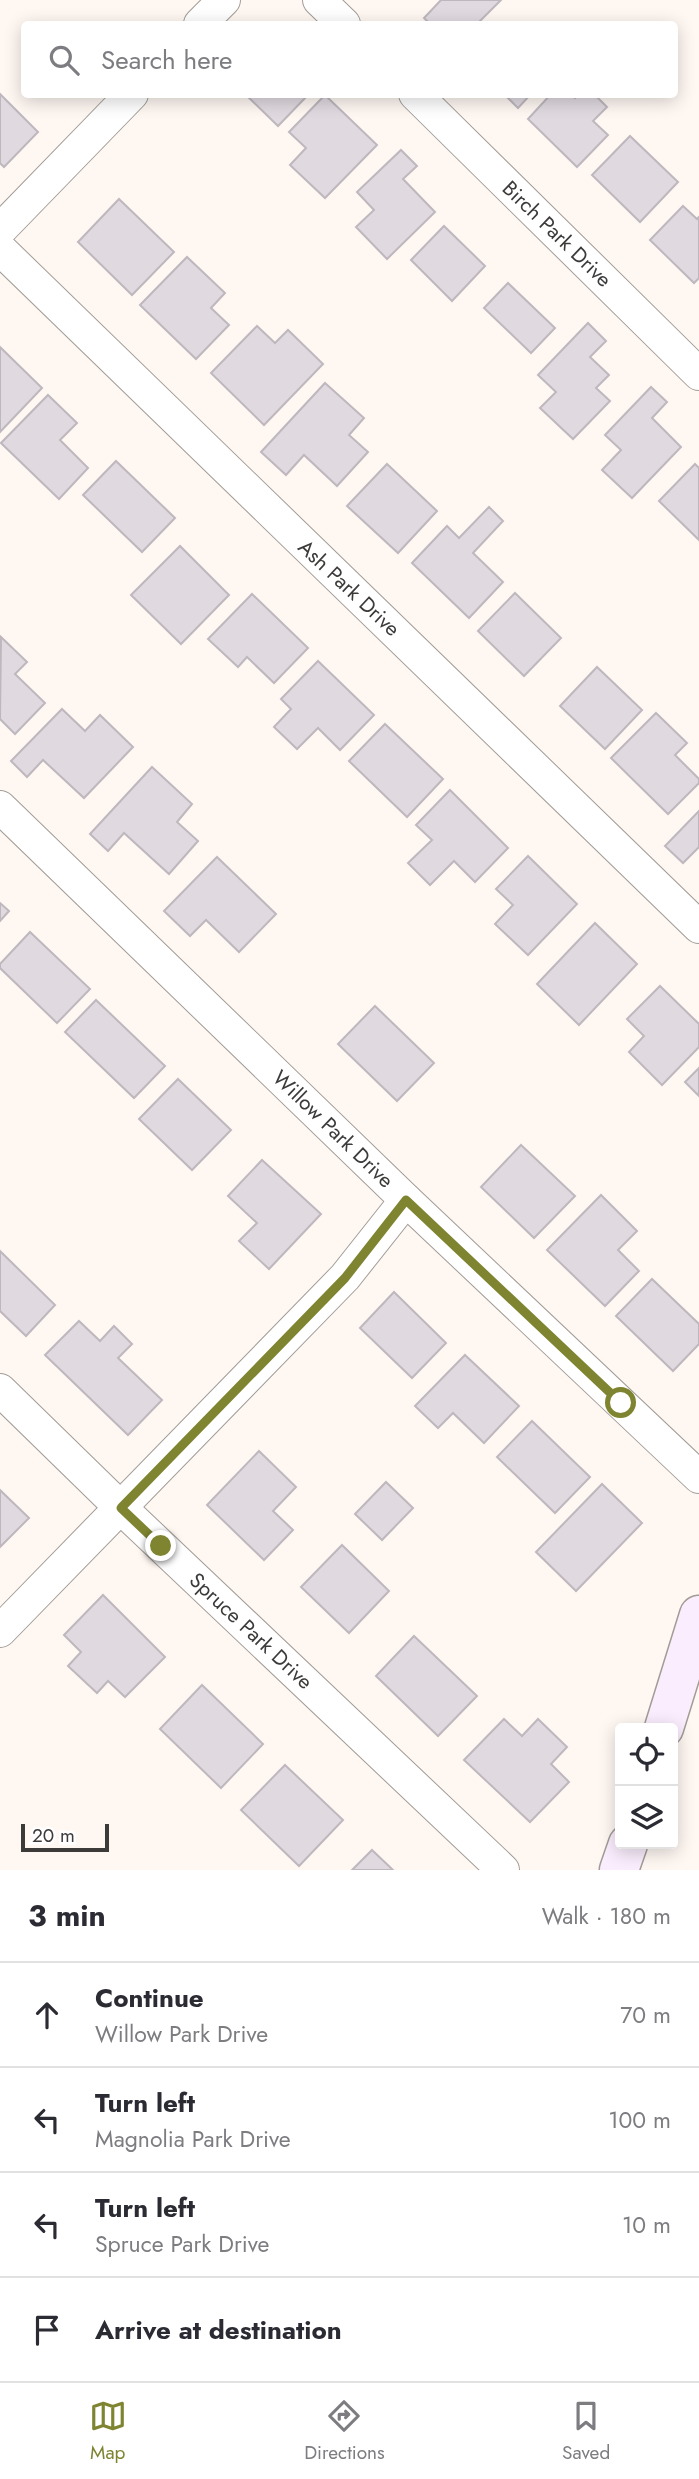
<!DOCTYPE html>
<meta charset="utf-8">
<style>
:root{--surface:#fff;--page:#f2f2f3;--text:#2b2b33;--muted:#7c7c81;--line:#e1e1e2;--accent:#7e8430}
body{margin:0;font-family:Jost,sans-serif;background:var(--page);color:var(--text)}
.controls{position:absolute;right:21px;bottom:21px;display:grid;overflow:hidden;border-radius:7px;box-shadow:0 4px 18px #0003}
.controls button{width:63px;height:63px;display:grid;place-items:center;padding:0;border:0;border-bottom:2px solid var(--line);background:var(--surface);color:var(--text);font:35px sans-serif}
.scale{position:absolute;left:21px;bottom:18px;width:88px;box-sizing:border-box;padding-left:7px;border:4px solid #3d3b39;border-top:0;font-size:19px;line-height:24px;white-space:nowrap;color:#3d3b39;-webkit-text-stroke:5px #fff;paint-order:stroke}
.stop{position:absolute;width:21px;height:21px;margin:-16px;border:5px solid #7e8430;border-radius:50%;background:#fff}
.stop.end{background:#7e8430;border-color:#fff;box-shadow:0 2px 7px #0008}
.list{margin:0;padding:0;list-style:none}
h2{display:flex;justify-content:space-between;align-items:center;height:91px;margin:0;padding:0 28px;font-size:30px}
h2 small{font-size:23px;font-weight:400;color:var(--muted)}
.list li{display:grid;grid-template-columns:46px 1fr auto;gap:21px;align-items:center;box-sizing:border-box;height:105px;padding:0 28px;border-top:2px solid var(--line)}
.list b{display:block;font-size:26px;white-space:nowrap}
.list p{margin:0;font-size:23px;white-space:nowrap;color:var(--muted)}
.list em{font-size:23px;font-style:normal;color:var(--muted)}
.icon{flex:none;width:38px;height:38px;fill:none;stroke:currentColor;stroke-width:2;stroke-linecap:round;stroke-linejoin:round}
.map{position:relative;flex:none;width:699px;height:1870px;overflow:hidden}
.search{position:absolute;background:var(--surface);box-shadow:0 4px 18px #0003;left:21px;right:21px;top:21px;height:77px;display:flex;align-items:center;gap:18px;box-sizing:border-box;padding:0 24px;border-radius:7px;color:var(--muted);font-size:26px}
.sheet{height:511px;background:var(--surface)}
nav{display:flex;justify-content:space-around;align-items:center;box-sizing:border-box;height:98px;border-top:2px solid var(--line);background:var(--surface);font-size:19px;color:var(--muted)}
nav a{display:grid;justify-items:center;gap:4px}
nav .on{color:var(--accent)}
.map>svg:first-child{display:block}
.building{fill:#e0dae0;stroke:#beb8be;stroke-width:2}
.lines{fill:none;stroke-linecap:round;stroke-linejoin:round}
.street-casing{stroke:#a29c97;stroke-width:34}
.secondary-casing{stroke:#a29c97;stroke-width:41}
.street{stroke:#fff;stroke-width:32}
.secondary{stroke:#faedfd;stroke-width:38}
.route{stroke:#7e8430;stroke-width:9}
.labels{text-anchor:middle;dominant-baseline:central;stroke-width:5;stroke-linejoin:round;paint-order:stroke}
.street-label{font-size:21px;fill:#3d3b39;stroke:#fff}
</style>
<div class="map">
<svg width="699" height="1870" viewBox="0 0 699 1870">
<rect width="100%" height="100%" fill="#fef7f2"/>
<!-- building -->
<g class="building">
<path d="M 441,0 L 501,0 L 477,24 L 430,24 L 424,18 Z"/>
<path d="M 0,94 L 38,132 L 4,167 L 0,163 Z"/>
<path d="M 245,94 L 309,94 L 278,126 Z"/>
<path d="M 504,94 L 531,94 L 518,108 Z"/>
<path d="M 551,94 L 570,94 L 575,98 L 578,94 L 594,94 L 607,107 L 593,121 L 608,135 L 577,167 L 528,119 Z"/>
<path d="M 325,95 L 377,145 L 325,198 L 290,165 L 306,148 L 289,132 Z"/>
<path d="M 630,136 L 678,182 L 640,222 L 592,175 Z"/>
<path d="M 401,150 L 417,166 L 403,179 L 435,212 L 387,259 L 356,227 L 374,210 L 357,192 Z"/>
<path d="M 119,199 L 174,252 L 132,295 L 78,242 Z"/>
<path d="M 683,206 L 697,219 L 699,217 L 699,278 L 694,283 L 650,240 Z"/>
<path d="M 444,226 L 485,266 L 452,301 L 411,260 Z"/>
<path d="M 187,257 L 225,293 L 211,308 L 229,325 L 196,359 L 140,305 Z"/>
<path d="M 508,283 L 555,328 L 531,353 L 484,308 Z"/>
<path d="M 588,323 L 606,341 L 590,357 L 609,375 L 596,388 L 610,401 L 573,439 L 540,408 L 556,392 L 538,375 Z"/>
<path d="M 257,326 L 275,343 L 288,330 L 323,364 L 264,425 L 211,373 Z"/>
<path d="M 0,347 L 42,388 L 0,432 Z"/>
<path d="M 325,383 L 364,418 L 349,435 L 368,452 L 337,486 L 304,455 L 286,475 L 261,452 Z"/>
<path d="M 651,387 L 667,402 L 652,418 L 681,447 L 632,498 L 602,470 L 621,450 L 605,435 Z"/>
<path d="M 48,395 L 77,423 L 60,440 L 88,468 L 59,499 L 1,443 Z"/>
<path d="M 116,461 L 175,518 L 142,552 L 83,495 Z"/>
<path d="M 387,464 L 437,511 L 398,553 L 347,506 Z"/>
<path d="M 695,464 L 699,468 L 699,540 L 659,501 Z"/>
<path d="M 489,507 L 503,521 L 473,553 L 503,582 L 469,618 L 412,563 L 447,526 L 459,538 Z"/>
<path d="M 180,546 L 229,595 L 181,644 L 131,595 Z"/>
<path d="M 515,593 L 561,638 L 524,676 L 478,631 Z"/>
<path d="M 252,594 L 308,648 L 274,683 L 247,657 L 238,667 L 208,639 Z"/>
<path d="M 1,637 L 27,662 L 15,674 L 45,703 L 15,734 L 0,719 Z"/>
<path d="M 318,661 L 374,715 L 340,750 L 318,728 L 297,749 L 274,727 L 291,709 L 281,699 Z"/>
<path d="M 597,667 L 642,710 L 605,749 L 560,706 Z"/>
<path d="M 62,709 L 85,731 L 100,715 L 133,747 L 84,798 L 43,760 L 27,777 L 11,761 Z"/>
<path d="M 656,713 L 687,743 L 675,755 L 699,779 L 699,783 L 668,814 L 611,758 Z"/>
<path d="M 385,724 L 443,779 L 407,817 L 349,761 Z"/>
<path d="M 152,767 L 192,804 L 177,822 L 198,841 L 169,874 L 124,833 L 108,851 L 90,834 Z"/>
<path d="M 450,790 L 508,848 L 475,882 L 454,861 L 430,885 L 408,863 L 432,840 L 416,825 Z"/>
<path d="M 699,811 L 699,847 L 683,863 L 665,846 Z"/>
<path d="M 528,856 L 577,904 L 528,955 L 495,924 L 513,905 L 496,889 Z"/>
<path d="M 217,857 L 276,914 L 239,952 L 206,920 L 190,936 L 164,911 Z"/>
<path d="M 0,903 L 9,911 L 0,921 Z"/>
<path d="M 595,923 L 637,964 L 579,1025 L 537,984 Z"/>
<path d="M 30,932 L 90,989 L 57,1023 L 0,968 L 0,964 Z"/>
<path d="M 660,986 L 699,1024 L 699,1047 L 662,1085 L 629,1052 L 644,1036 L 627,1019 Z"/>
<path d="M 96,1000 L 165,1066 L 134,1098 L 65,1032 Z"/>
<path d="M 375,1006 L 434,1063 L 397,1101 L 338,1044 Z"/>
<path d="M 699,1068 L 699,1096 L 685,1082 Z"/>
<path d="M 178,1079 L 231,1130 L 192,1170 L 139,1119 Z"/>
<path d="M 521,1145 L 575,1196 L 534,1238 L 481,1187 Z"/>
<path d="M 262,1160 L 321,1214 L 269,1269 L 239,1241 L 257,1223 L 228,1196 Z"/>
<path d="M 601,1195 L 637,1231 L 618,1250 L 639,1271 L 605,1306 L 547,1250 Z"/>
<path d="M 0,1251 L 55,1305 L 26,1336 L 0,1311 Z"/>
<path d="M 652,1279 L 699,1324 L 699,1344 L 673,1371 L 616,1316 Z"/>
<path d="M 394,1292 L 446,1343 L 412,1378 L 360,1328 Z"/>
<path d="M 79,1321 L 100,1341 L 114,1326 L 132,1344 L 118,1358 L 162,1400 L 128,1435 L 45,1355 Z"/>
<path d="M 465,1355 L 519,1406 L 484,1443 L 453,1413 L 438,1428 L 415,1406 Z"/>
<path d="M 532,1421 L 590,1477 L 555,1513 L 497,1457 Z"/>
<path d="M 259,1451 L 296,1487 L 273,1511 L 293,1530 L 264,1560 L 207,1505 Z"/>
<path d="M 386,1482 L 413,1508 L 382,1540 L 355,1514 Z"/>
<path d="M 602,1484 L 642,1523 L 576,1591 L 536,1552 Z"/>
<path d="M 0,1490 L 29,1518 L 0,1547 Z"/>
<path d="M 342,1545 L 389,1591 L 349,1633 L 301,1587 Z"/>
<path d="M 103,1595 L 165,1657 L 125,1697 L 108,1681 L 97,1693 L 68,1666 L 81,1652 L 64,1635 Z"/>
<path d="M 414,1636 L 477,1696 L 438,1736 L 376,1676 Z"/>
<path d="M 202,1685 L 263,1744 L 221,1788 L 160,1729 Z"/>
<path d="M 504,1719 L 522,1736 L 538,1719 L 567,1747 L 551,1764 L 569,1782 L 530,1822 L 464,1760 Z"/>
<path d="M 285,1765 L 343,1820 L 299,1866 L 241,1810 Z"/>
<path d="M 372,1850 L 393,1870 L 352,1870 Z"/>
</g>
<g class="lines">
<defs>
<g id="street">
<path d="M 319,0 L 344,24"/>
<path d="M 200,24 L 224,0"/>
<path d="M 415,94 L 699,374"/>
<path d="M 0,230 L 132,94"/>
<path d="M 0,249 L 699,927"/>
<path d="M 0,807 L 406,1200 L 699,1477"/>
<path d="M 0,1390 L 121,1508 L 503,1870"/>
<path d="M 0,1631 L 345,1277 L 406,1200"/>
</g>
<g id="secondary">
<path d="M 664,1728 L 699,1615"/>
<path d="M 619,1870 L 628,1844"/>
</g>
</defs>
<!-- street casing -->
<use href="#street" class="street-casing"/>
<!-- secondary casing -->
<use href="#secondary" class="secondary-casing"/>
<!-- street -->
<use href="#street" class="street"/>
<!-- secondary -->
<use href="#secondary" class="secondary"/>
</g>
<g class="lines">
<!-- route -->
<path class="route" d="M 161,1546 L 121,1508 L 345,1278 L 406,1200 L 621,1403"/>
</g>
<g class="labels">
<!-- street labels -->
<g class="street-label">
<text transform="translate(557 234) rotate(44)">Birch Park Drive</text>
<text transform="translate(349 588) rotate(43)">Ash Park Drive</text>
<text transform="translate(333 1129) rotate(44)">Willow Park Drive</text>
<text transform="translate(251 1631) rotate(43)">Spruce Park Drive</text>
</g>
</g>
</svg>
<div class="controls">
<button><svg class="icon" aria-label="locate" viewBox="0 0 24 24"><circle cx="12" cy="12" r="6"/><path d="M12 2v4M12 18v4M2 12h4M18 12h4"/></svg></button>
<button><svg class="icon" aria-label="layers" viewBox="0 0 24 24"><path d="M12 4l9 5-9 5-9-5zM3 14l9 5 9-5"/></svg></button>
</div>
<div class="scale">20 m</div>
<div class="stop" style="left:621px;top:1403px"></div>
<div class="stop end" style="left:161px;top:1546px"></div>
<div class="search"><svg class="icon" aria-label="search" viewBox="0 0 24 24"><circle cx="10" cy="10" r="6"/><path d="M15 15l6 6"/></svg>Search here</div>
</div>
<section class="sheet">
<h2>3 min<small>Walk · 180 m</small></h2>
<ul class="list">
<li><svg class="icon" aria-label="ahead" viewBox="0 0 24 24"><path d="M12 20V5M6 11l6-6 6 6"/></svg><div><b>Continue</b><p>Willow Park Drive</p></div><em>70 m</em></li>
<li><svg class="icon" aria-label="left" viewBox="0 0 24 24"><path d="M17 20v-9H6M10 6l-5 5 5 5"/></svg><div><b>Turn left</b><p>Magnolia Park Drive</p></div><em>100 m</em></li>
<li><svg class="icon" aria-label="left" viewBox="0 0 24 24"><path d="M17 20v-9H6M10 6l-5 5 5 5"/></svg><div><b>Turn left</b><p>Spruce Park Drive</p></div><em>10 m</em></li>
<li><svg class="icon" aria-label="arrive" viewBox="0 0 24 24"><path d="M6 21V4h12l-3 4 3 4H6"/></svg><div><b>Arrive at destination</b></div></li>
</ul>
</section>
<nav>
<a class="on"><svg class="icon" aria-label="map" viewBox="0 0 24 24"><path d="M3 6l6-2 6 2 6-2v14l-6 2-6-2-6 2zM9 4v14M15 6v14"/></svg>Map</a>
<a><svg class="icon" aria-label="directions" viewBox="0 0 24 24"><path d="M12 3l9 9-9 9-9-9zM9 14v-3h6M13 9l2 2-2 2"/></svg>Directions</a>
<a><svg class="icon" aria-label="saved" viewBox="0 0 24 24"><path d="M7 4h10v16l-5-4-5 4z"/></svg>Saved</a>
</nav>
